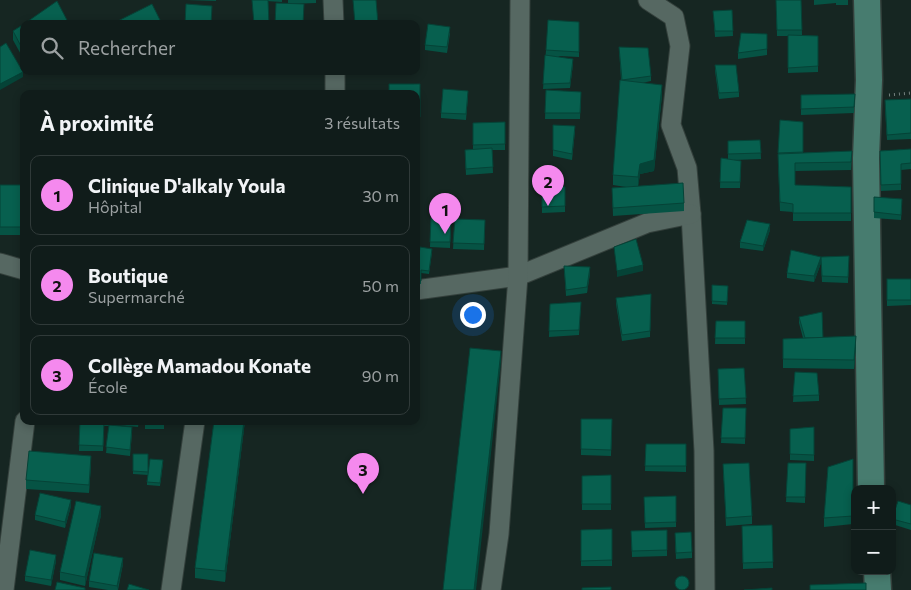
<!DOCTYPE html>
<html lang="fr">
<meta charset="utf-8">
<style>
:root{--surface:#101c1a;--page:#1e2927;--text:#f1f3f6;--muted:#9ca1a2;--line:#303a39;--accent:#f589ee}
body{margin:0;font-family:Commissioner,sans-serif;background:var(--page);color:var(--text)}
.controls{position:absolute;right:15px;bottom:15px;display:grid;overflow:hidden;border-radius:10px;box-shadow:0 2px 8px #0003}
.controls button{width:45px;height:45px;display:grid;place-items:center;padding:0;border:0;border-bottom:1px solid var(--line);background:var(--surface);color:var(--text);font:25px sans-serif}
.you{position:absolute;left:472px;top:314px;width:18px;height:18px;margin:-12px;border:4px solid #fff;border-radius:50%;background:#1a73e8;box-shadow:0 0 0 8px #1a73e833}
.badge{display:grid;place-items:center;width:32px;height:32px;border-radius:50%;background:var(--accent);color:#111;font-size:16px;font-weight:700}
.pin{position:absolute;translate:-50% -41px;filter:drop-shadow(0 1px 2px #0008)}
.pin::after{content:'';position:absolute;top:26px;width:18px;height:15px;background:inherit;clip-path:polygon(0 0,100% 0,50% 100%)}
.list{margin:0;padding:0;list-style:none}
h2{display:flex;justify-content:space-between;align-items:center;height:65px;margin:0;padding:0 20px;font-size:21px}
h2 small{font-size:16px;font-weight:400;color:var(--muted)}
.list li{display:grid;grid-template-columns:32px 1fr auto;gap:15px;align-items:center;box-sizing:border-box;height:80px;margin:0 10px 10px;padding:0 10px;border:1px solid var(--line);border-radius:10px}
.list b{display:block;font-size:19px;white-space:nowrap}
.list p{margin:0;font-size:16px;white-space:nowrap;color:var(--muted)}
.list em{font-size:16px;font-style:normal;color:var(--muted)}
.icon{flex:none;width:28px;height:28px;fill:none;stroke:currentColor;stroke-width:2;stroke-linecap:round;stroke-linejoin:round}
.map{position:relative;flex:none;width:911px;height:590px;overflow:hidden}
.search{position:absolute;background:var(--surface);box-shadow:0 2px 8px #0003;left:20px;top:20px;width:400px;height:55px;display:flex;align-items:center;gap:12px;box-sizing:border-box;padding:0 18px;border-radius:10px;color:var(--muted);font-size:19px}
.panel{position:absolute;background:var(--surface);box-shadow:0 2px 8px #0003;left:20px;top:90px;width:400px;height:335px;border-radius:10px}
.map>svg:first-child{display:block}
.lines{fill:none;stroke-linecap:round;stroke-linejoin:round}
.street-casing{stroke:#34403c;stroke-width:21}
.secondary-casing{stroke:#34403c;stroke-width:29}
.path{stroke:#727f7c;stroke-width:3;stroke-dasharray:1 4;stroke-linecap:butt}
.street{stroke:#566862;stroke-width:19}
.secondary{stroke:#477c6f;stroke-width:26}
.wall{fill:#065344}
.shaded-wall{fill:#054337}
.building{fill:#07604f;stroke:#054337}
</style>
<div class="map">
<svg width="911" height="590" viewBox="0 0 911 590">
<rect width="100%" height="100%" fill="#162622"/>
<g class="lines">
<defs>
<g id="street">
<path d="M 333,0 L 334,24"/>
<path d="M 648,0 L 674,17 L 680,46 L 671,125 L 687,168 L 691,214 L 704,451 L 705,590"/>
<path d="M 335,71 L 335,94"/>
<path d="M 0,263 L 24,270"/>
<path d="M 416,290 L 518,276 L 647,223 L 691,214"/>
<path d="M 4,590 L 25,421"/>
<path d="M 171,590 L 195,421"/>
<path d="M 491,590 L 499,534 L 518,276 L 520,0"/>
</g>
<g id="secondary">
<path d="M 867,0 L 869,80 L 866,158 L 871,489"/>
<path d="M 877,571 L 878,590"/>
</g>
</defs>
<!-- street casing -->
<use href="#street" class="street-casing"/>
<!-- secondary casing -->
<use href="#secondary" class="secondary-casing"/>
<!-- path -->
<path class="path" d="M 889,95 L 911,93"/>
<!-- street -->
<use href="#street" class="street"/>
<!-- secondary -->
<use href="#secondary" class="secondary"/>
</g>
<!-- wall -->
<g class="wall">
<path d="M 186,0 L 216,0 L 216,1 Z"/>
<path d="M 252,0 L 282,0 L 282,2 Z"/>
<path d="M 288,0 L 316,0 L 316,3 L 288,4 Z"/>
<path d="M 776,0 L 801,0 L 802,35 L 794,35 L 818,36 L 818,72 L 788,73 L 788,36 L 777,36 Z"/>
<path d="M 814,0 L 848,0 L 848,5 L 836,5 L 836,3 L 814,5 Z"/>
<path d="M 732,10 L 733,36 L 715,37 L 713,11 Z"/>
<path d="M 579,22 L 579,57 L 558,56 L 573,64 L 570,88 L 543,89 L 546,50 Z"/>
<path d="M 24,24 L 24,60 L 13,40 L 13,31 Z"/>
<path d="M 450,33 L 447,53 L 425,50 L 425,45 Z"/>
<path d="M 767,34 L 767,55 L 738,59 L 738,53 Z"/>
<path d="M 619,47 L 651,76 L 651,81 L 642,83 L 662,95 L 654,171 L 640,174 L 638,186 L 684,203 L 684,211 L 613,216 L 612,188 L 626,187 L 613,185 L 613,175 L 621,80 Z"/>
<path d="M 715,65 L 739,92 L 739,97 L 719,99 L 715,71 Z"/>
<path d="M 420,84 L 420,123 L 416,123 L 416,94 Z"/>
<path d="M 546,90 L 581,92 L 580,119 L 545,119 Z"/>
<path d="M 855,94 L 854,113 L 801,115 L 801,95 Z"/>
<path d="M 468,96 L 466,120 L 441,118 L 441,113 Z"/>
<path d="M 911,99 L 911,139 L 887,140 L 885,106 Z"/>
<path d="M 780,120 L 803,122 L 803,153 L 852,151 L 851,170 L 795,171 L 795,185 L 851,187 L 851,221 L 793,221 L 793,212 L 780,211 L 778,162 Z"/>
<path d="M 505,122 L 505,150 L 492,150 L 493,173 L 466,175 L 465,156 L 473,149 L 473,123 Z"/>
<path d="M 553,125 L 575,131 L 572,160 L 553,156 Z"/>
<path d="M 760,140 L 761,159 L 734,160 L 741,161 L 740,188 L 720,188 L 721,158 L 728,159 L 728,141 Z"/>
<path d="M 911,149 L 911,169 L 901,170 L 901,190 L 881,191 L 880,151 Z"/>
<path d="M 542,182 L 565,187 L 565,212 L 542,213 Z"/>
<rect x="0" y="185" width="24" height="50"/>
<path d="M 874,197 L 902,204 L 901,220 L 874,218 Z"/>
<path d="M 431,218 L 451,219 L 450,248 L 430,247 Z"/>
<path d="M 455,219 L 485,220 L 484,250 L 453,249 Z"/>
<path d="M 770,230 L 763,251 L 740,248 L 740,242 Z"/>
<path d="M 432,252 L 429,274 L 421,273 L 421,284 L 416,283 L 416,270 Z"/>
<path d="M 849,256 L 848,283 L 822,282 L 821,263 L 814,282 L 787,278 L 787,273 L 821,257 Z"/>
<path d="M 564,266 L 590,273 L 587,293 L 566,296 Z"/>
<path d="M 887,279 L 911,279 L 911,305 L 887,306 Z"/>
<path d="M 712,285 L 728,286 L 727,305 L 712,304 Z"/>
<path d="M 651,294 L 650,337 L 622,341 L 616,304 L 616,298 Z"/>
<path d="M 581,302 L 579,335 L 549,337 L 550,304 Z"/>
<path d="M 799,317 L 823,338 L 856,345 L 854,369 L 783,368 L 783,339 L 803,338 L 799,323 Z"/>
<path d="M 716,321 L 745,321 L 745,344 L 715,344 Z"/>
<path d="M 744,368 L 746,404 L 719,405 L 718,369 Z"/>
<path d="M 795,372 L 819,395 L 819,401 L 793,402 Z"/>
<path d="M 723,408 L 746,408 L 745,444 L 721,443 Z"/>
<path d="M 581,419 L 612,419 L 611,456 L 581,455 Z"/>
<path d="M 80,421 L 102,422 L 109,421 L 109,425 L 132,433 L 130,456 L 106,453 L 109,426 L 104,426 L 103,451 L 79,451 L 80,422 Z"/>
<path d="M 117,421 L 139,421 L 138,427 L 117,425 Z"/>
<rect x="145" y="421" width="19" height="8"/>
<path d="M 214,421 L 245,421 L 225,582 L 195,578 L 195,568 Z"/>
<path d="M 814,427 L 814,461 L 790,460 L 790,429 Z"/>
<path d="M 646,444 L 686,444 L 686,472 L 645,471 Z"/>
<path d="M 133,454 L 148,454 L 148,475 L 133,474 Z"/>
<path d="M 853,459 L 853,524 L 824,527 L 824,518 Z"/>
<path d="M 163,463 L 160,486 L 147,485 L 147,482 Z"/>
<path d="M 788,463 L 806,463 L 805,503 L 786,502 Z"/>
<path d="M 91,464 L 89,493 L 26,489 L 26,480 Z"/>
<path d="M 723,464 L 752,516 L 752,524 L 726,526 Z"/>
<path d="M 611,475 L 611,510 L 582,510 L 582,476 Z"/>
<path d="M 676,496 L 676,527 L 645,528 L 644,497 Z"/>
<path d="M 911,505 L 911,530 L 892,524 L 892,519 Z"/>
<path d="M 71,506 L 65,528 L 35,520 L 35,515 Z"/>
<path d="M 101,515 L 85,586 L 60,580 L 60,572 Z"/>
<path d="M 772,525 L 773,568 L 743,569 L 742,526 Z"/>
<path d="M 612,529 L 612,566 L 581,566 L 581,530 Z"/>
<path d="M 667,530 L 667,556 L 632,557 L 631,531 Z"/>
<path d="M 675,539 L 692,552 L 692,558 L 676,559 Z"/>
<path d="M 56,561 L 51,586 L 25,581 L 25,576 Z"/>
<path d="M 123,564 L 118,590 L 108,590 L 89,587 L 89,581 Z"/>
</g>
<!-- shaded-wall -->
<g class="shaded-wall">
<path d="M 573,59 L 573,64 L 570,88 L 570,83 Z"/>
<path d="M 23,72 L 23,77 L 0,90 L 0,84 Z"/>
<path d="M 662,85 L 662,95 L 654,171 L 640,174 L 638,188 L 638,177 L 640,164 Z"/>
<path d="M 770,224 L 770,230 L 763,251 L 763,246 Z"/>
<path d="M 821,257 L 821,263 L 814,282 L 814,276 Z"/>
<path d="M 643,265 L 643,271 L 617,277 L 617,271 Z"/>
<path d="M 590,267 L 590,273 L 587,293 L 587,287 Z"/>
<path d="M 856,336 L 856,345 L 854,369 L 854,360 Z"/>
<path d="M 501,351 L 501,362 L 476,590 L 474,590 Z"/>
<path d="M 244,421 L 245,421 L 225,582 L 225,571 Z"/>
<path d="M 91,456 L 91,464 L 89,493 L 89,485 Z"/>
<path d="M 71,500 L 71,506 L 65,528 L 65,522 Z"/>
<path d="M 101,506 L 101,515 L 85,586 L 85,577 Z"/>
<path d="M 56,555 L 56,561 L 51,586 L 51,580 Z"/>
<path d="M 123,558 L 123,564 L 117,590 L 117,586 Z"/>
</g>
<!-- building -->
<g class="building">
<path d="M 252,0 L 268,0 L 269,24 L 254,24 Z"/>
<path d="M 353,0 L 376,0 L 378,24 L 355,24 Z"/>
<path d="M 776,0 L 801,0 L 802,30 L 777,30 Z"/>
<path d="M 57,1 L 69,24 L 24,24 Z"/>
<path d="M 276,3 L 304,4 L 303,24 L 275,24 Z"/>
<path d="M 152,4 L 162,24 L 112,24 Z"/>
<path d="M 186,4 L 212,6 L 211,24 L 185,24 Z"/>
<path d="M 732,10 L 733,31 L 715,31 L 713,11 Z"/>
<path d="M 548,20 L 579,22 L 579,52 L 546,50 Z"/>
<path d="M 24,24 L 24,52 L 13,31 Z"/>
<path d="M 428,24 L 450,27 L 447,47 L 425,45 Z"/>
<path d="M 741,33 L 767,34 L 767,49 L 738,53 Z"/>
<path d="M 788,35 L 818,36 L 818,66 L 788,68 Z"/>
<path d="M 6,43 L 23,72 L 0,84 L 0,47 Z"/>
<path d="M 619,47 L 648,48 L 651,76 L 622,80 Z"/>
<path d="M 545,55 L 573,59 L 570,83 L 543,84 Z"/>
<path d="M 715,65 L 736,65 L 739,92 L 719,93 Z"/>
<path d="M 620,80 L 662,85 L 654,160 L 640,164 L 638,177 L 613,175 Z"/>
<path d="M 389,84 L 420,84 L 420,117 L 416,117 L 416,94 L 389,94 Z"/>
<path d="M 443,89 L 468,91 L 466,114 L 441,113 Z"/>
<path d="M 546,90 L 581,92 L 580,113 L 545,113 Z"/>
<path d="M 855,94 L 854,107 L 801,109 L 801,95 Z"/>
<path d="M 911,99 L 911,133 L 887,135 L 885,100 Z"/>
<path d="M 780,120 L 803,122 L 803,152 L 778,153 Z"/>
<path d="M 505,122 L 505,144 L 473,145 L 473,123 Z"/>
<path d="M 553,125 L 575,126 L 572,154 L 553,150 Z"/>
<path d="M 760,140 L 761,153 L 728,154 L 728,141 Z"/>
<path d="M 492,148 L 493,167 L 466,169 L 465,150 Z"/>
<path d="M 911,149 L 911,163 L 901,164 L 901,184 L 881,185 L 880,151 Z"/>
<path d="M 852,151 L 851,162 L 795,163 L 795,185 L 851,187 L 851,213 L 793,213 L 793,204 L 780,202 L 778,154 Z"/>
<path d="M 721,158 L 741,161 L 740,182 L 720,182 Z"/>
<path d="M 542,182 L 565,187 L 565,206 L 542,207 Z"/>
<path d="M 683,183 L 684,203 L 613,208 L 612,188 Z"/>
<rect x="0" y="185" width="24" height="42"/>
<path d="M 874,197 L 902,199 L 901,215 L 874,212 Z"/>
<path d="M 431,218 L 451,219 L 450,242 L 430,242 Z"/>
<path d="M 455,219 L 485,220 L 484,244 L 453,243 Z"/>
<path d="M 747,220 L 770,224 L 763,246 L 740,242 Z"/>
<path d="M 636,239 L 643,265 L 617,271 L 614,247 Z"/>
<path d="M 420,247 L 432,249 L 429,271 L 421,270 L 421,281 L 416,280 L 416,270 L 417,270 Z"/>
<path d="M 791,250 L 821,257 L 849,256 L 848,277 L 822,276 L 821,257 L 814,276 L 787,273 Z"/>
<path d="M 564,266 L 590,267 L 587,287 L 566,290 Z"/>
<rect x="887" y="279" width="24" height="21"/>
<path d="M 712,285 L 728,286 L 727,302 L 712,301 Z"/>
<path d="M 651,294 L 650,331 L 622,335 L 616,298 Z"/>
<path d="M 581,302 L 579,330 L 549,331 L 550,304 Z"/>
<path d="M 822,312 L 823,338 L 805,338 L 799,317 Z"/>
<path d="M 716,321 L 745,321 L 745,338 L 715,338 Z"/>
<path d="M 856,336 L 854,360 L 783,359 L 783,339 Z"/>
<path d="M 470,348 L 501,351 L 474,590 L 443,590 Z"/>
<path d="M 744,368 L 746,398 L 719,399 L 718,369 Z"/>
<path d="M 795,372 L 817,373 L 819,395 L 793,396 Z"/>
<path d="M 723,408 L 746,408 L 745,438 L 721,438 Z"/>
<path d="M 581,419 L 612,419 L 611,450 L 581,449 Z"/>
<path d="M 80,421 L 104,422 L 103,446 L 79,445 Z"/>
<path d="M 102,421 L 109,421 L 109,424 L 104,423 L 104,422 L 102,422 Z"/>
<rect x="145" y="421" width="19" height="2"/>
<path d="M 214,421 L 244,421 L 225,571 L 195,568 Z"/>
<path d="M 109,425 L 132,427 L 130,450 L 106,447 Z"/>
<path d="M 814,427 L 814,455 L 790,454 L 790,429 Z"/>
<path d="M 646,444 L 686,444 L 686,466 L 645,466 Z"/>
<path d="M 29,451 L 91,456 L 89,485 L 26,480 Z"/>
<path d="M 133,454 L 148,454 L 148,472 L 133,471 Z"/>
<path d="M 150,459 L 163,460 L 160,483 L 147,482 Z"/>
<path d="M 853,459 L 853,516 L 824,518 L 828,467 Z"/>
<path d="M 749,463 L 752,516 L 726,518 L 723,464 Z"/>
<path d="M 788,463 L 806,463 L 805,497 L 786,497 Z"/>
<path d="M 611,475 L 611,504 L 582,504 L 582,476 Z"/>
<path d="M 40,493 L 71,500 L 65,522 L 35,515 Z"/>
<path d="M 676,496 L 676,522 L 645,523 L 644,497 Z"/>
<path d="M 76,501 L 101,506 L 85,577 L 60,572 Z"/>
<path d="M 898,501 L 911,505 L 911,524 L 892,519 Z"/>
<path d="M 772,525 L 773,562 L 743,563 L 742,526 Z"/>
<path d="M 612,529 L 612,560 L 581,561 L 581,530 Z"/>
<path d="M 667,530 L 667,550 L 632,551 L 631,531 Z"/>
<path d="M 691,532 L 692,552 L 676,553 L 675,533 Z"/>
<path d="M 30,550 L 56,555 L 51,580 L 25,576 Z"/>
<path d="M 94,553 L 123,558 L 117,586 L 89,581 Z"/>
<circle cx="682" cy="583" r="7"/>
<path d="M 57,582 L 85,588 L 85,590 L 55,590 Z"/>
<path d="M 866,583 L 866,590 L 810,590 L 810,585 Z"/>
<path d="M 129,584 L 149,590 L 127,590 Z"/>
<path d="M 611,587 L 611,590 L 582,590 L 582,588 Z"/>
<path d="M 772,588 L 772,590 L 744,590 Z"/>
</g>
</svg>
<div class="controls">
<button>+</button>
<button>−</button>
</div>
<div class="you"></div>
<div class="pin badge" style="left:445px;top:234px">1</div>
<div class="pin badge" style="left:548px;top:206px">2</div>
<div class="pin badge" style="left:363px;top:494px">3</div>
<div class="search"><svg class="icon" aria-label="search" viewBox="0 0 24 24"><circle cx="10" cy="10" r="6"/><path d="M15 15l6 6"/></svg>Rechercher</div>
<section class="panel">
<h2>À proximité<small>3 résultats</small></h2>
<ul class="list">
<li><span class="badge">1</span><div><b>Clinique D'alkaly Youla</b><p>Hôpital</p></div><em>30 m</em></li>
<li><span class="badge">2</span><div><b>Boutique</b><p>Supermarché</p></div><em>50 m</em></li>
<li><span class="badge">3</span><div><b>Collège Mamadou Konate</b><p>École</p></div><em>90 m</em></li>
</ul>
</section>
</div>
